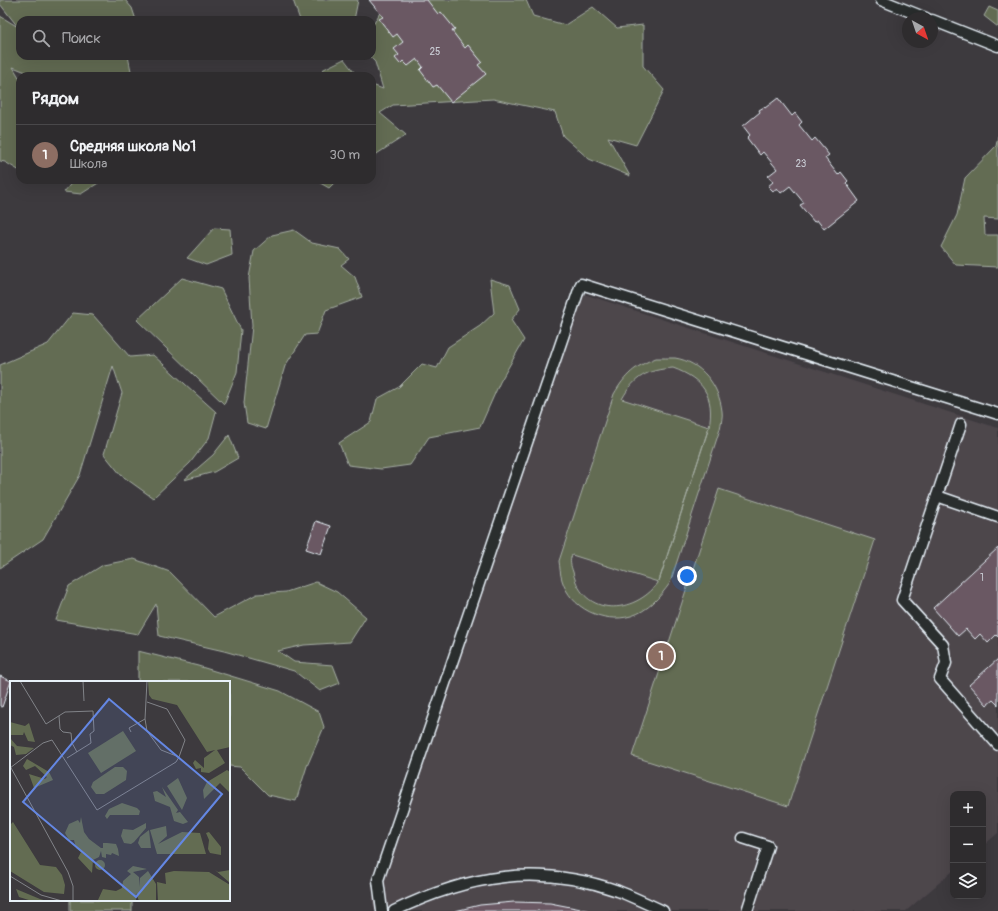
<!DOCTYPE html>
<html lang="ru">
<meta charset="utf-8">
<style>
:root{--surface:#2e2c2e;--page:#363436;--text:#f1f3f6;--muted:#a7a7aa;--line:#49484a;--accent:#8c9099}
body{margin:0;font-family:Pangolin,sans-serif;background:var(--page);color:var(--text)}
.controls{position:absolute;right:12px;bottom:12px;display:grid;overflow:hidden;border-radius:8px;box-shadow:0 4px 16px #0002}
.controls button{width:36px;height:36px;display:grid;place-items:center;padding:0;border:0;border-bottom:1px solid var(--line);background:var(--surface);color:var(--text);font:20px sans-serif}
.compass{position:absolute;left:902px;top:12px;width:36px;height:36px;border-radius:50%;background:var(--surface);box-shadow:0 4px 16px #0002;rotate:140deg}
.you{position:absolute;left:687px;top:576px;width:14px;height:14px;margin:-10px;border:3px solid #fff;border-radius:50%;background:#1a73e8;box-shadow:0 0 0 6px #1a73e833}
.badge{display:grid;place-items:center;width:26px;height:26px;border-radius:50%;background:var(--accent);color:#fff;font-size:13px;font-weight:700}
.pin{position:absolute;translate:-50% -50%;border:2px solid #fff;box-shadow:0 1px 4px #0006}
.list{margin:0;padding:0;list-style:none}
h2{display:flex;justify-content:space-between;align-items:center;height:52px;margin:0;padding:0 16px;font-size:17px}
h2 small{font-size:13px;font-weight:400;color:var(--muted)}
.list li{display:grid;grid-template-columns:26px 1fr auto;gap:12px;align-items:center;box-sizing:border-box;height:60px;padding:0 16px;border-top:1px solid var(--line)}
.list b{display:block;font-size:15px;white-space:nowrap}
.list p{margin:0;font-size:13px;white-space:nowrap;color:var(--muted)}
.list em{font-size:13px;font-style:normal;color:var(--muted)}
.icon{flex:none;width:22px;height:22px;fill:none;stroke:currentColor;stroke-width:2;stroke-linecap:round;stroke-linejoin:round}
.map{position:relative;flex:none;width:998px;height:911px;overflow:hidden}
.search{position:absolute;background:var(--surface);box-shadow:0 4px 16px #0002;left:16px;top:16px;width:360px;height:44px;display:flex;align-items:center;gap:10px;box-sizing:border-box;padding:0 14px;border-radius:12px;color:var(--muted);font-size:15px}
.panel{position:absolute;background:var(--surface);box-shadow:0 4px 16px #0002;left:16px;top:72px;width:360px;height:112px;border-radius:12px}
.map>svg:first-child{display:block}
.built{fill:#4d464c}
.green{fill:#636c52;stroke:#a6aea5;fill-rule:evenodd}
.building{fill:#6a5964;stroke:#e8f1f8}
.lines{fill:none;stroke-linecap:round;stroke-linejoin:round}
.service-casing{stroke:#e8f1f8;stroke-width:13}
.service{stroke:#2a2d2e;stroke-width:10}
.labels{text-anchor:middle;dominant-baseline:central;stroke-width:3;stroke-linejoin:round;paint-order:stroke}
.number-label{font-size:10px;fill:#c8cbd3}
.inset-road{fill:none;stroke:#818388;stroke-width:1}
.view{fill:#6487e3;fill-opacity:0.15;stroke:#6487e3;stroke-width:2}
.inset-edge{fill:none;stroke:#e8f1f8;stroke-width:2}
</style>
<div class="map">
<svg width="998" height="911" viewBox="0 0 998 911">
<rect width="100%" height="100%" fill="#3d3a3e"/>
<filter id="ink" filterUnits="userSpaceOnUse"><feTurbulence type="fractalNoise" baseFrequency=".025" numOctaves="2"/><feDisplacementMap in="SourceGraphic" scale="8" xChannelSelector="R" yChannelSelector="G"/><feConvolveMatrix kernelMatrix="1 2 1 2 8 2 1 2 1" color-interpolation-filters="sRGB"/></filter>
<g filter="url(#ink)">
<!-- built -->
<path class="built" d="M 584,294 L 998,428 L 998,833 L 983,846 L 983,794 L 953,794 L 953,871 L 906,911 L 375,911 L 372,900 Z"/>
<!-- green -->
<g class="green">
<path d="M 0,0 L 125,0 L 132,8 L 136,20 L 20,20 L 20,56 L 128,56 L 132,76 L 36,76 L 13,67 L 20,79 L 20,171 L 5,162 L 0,161 L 0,16 L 18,27 L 0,4 Z"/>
<path d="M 293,0 L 358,0 L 354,20 L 300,20 Z"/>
<path d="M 370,0 L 526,0 L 533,16 L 565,25 L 593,7 L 617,28 L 643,25 L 643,66 L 664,90 L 636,145 L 608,137 L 630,176 L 589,159 L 563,136 L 555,112 L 493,99 L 393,105 L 380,113 L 406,135 L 372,157 L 372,85 L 383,89 L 375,62 L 369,56 L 372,56 L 372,27 L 382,9 Z"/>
<path d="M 989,7 L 998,11 L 998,27 L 984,16 Z"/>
<path d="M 344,59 L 357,76 L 328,76 L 322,70 Z"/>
<path d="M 998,136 L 998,219 L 984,218 L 985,235 L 998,235 L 998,267 L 956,265 L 941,247 L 957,215 L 965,178 L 996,146 Z"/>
<path d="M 74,180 L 103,180 L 81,194 L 64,192 Z"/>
<path d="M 315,180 L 337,180 L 329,188 Z"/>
<path d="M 214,228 L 230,229 L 232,255 L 206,265 L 187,258 Z"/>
<path d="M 294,230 L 312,243 L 340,249 L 349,259 L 341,265 L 355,277 L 362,297 L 326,310 L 317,334 L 305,335 L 285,366 L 266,429 L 247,423 L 244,403 L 252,326 L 249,278 L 254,251 L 272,235 Z"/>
<path d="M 182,278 L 221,289 L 241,330 L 237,372 L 224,404 L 137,320 Z"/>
<path d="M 490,279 L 510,285 L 520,309 L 511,320 L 524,340 L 500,382 L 480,427 L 429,437 L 410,465 L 381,469 L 348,465 L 339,443 L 371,422 L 377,399 L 399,387 L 422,364 L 437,368 L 448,347 L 480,326 L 494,313 Z"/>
<path d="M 73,313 L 93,315 L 130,357 L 153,355 L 216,412 L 209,438 L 190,463 L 153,498 L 121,475 L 104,454 L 122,393 L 113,366 L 80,475 L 43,539 L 0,568 L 0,365 L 48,344 Z"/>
<path d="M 656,358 C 662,358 669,358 675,358 C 701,362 719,385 722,411 C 723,416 721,423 720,429 L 670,583 C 660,597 648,611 631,616 C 603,624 570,608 562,580 C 560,574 560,567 559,561 L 614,394 C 626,374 634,367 656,358 ZM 673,368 C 703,379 715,396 709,427 L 659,581 L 709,427 L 622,399 C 635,376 647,370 673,368 ZM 572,555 L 658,582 L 658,583 C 634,615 583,618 573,572 C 571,566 569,561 572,555 Z"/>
<path d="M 229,435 L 238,458 L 214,472 L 184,480 L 213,455 Z"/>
<path d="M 719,489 L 875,540 L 788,806 L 632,756 Z"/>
<path d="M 134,559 L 170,572 L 214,617 L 257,594 L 286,592 L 316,582 L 337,592 L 366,617 L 350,642 L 304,645 L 278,651 L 294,662 L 333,665 L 340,683 L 320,691 L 294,671 L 224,651 L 159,636 L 156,604 L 138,634 L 56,620 L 69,586 L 103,565 Z"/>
<path d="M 138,651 L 198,666 L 280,691 L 319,712 L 324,727 L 307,766 L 296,801 L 268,795 L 240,767 L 229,766 L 229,682 L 138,682 Z"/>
<rect x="70" y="900" width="62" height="11"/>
</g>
<!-- building -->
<g class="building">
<path d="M 369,0 L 427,0 L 438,14 L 441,12 L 455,29 L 452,31 L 465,48 L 468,45 L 482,62 L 478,65 L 486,74 L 451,102 L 437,85 L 433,87 L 420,70 L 423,67 L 417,59 L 408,66 L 403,61 L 400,64 L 395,58 L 399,55 L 394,49 L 403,42 L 397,34 L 393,37 L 379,19 L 383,17 Z"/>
<path d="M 778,98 L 792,116 L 795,113 L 802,122 L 799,125 L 812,141 L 815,138 L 829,155 L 825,158 L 838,175 L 841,172 L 848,181 L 846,183 L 859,201 L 824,229 L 817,220 L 814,222 L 800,205 L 804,203 L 790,186 L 781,193 L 777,188 L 773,191 L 768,186 L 773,182 L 768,176 L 777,169 L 763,152 L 760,155 L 747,138 L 750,135 L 743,126 L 760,112 L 759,110 L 764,107 L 765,108 Z"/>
<path d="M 316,521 L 331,526 L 321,554 L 306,549 Z"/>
<path d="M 998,548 L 998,637 L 996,635 L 988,643 L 980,634 L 975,639 L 966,629 L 958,636 L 933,608 Z"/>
<path d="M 998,659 L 998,705 L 993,700 L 987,705 L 969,685 Z"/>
<path d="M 0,676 L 11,681 L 2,707 L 0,706 Z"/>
<path d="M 514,902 L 550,903 L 591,911 L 455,911 L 480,905 Z"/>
</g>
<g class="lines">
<defs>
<g id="service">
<path d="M 881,0 L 926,18"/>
<path d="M 932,20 L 998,46"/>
<path d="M 961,424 L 902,600 L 943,645 L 946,663 L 940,679 L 998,745"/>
<path d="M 937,496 L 998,517"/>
<path d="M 743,838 L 768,846 L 747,911"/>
<path d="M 382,911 L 378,880 L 581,284 L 998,414"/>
<path d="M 394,911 C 468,875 538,863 618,891 C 633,897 648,904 663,911"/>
</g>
</defs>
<!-- service casing -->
<use href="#service" class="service-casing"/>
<!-- service -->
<use href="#service" class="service"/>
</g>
</g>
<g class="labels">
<!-- number labels -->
<g class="number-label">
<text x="435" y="52">25</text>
<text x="801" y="164">23</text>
<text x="982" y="578">1</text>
</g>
</g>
<!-- overview -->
<g transform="translate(10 681)">
<rect width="220" height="220" fill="#3d3a3e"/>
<path d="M 138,0 L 220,0 L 220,66 L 207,69 L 215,82 L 199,92 L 191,91 L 191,87 L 186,88 L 183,82 L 185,79 L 194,87 L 194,77 L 205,69 L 197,71 L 167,24 L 142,18 L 139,14 ZM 0,41 L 15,45 L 19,42 L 25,61 L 18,60 L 14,51 L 13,54 L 0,54 ZM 113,50 L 126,70 L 91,92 L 78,72 ZM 0,57 L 7,65 L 24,67 L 16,73 L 6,74 L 4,66 L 0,64 ZM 17,78 L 39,91 L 43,99 L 24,107 L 19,93 L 35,98 L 37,96 L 25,85 L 16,89 L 13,85 ZM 105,86 L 113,86 L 117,90 L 116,99 L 94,113 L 86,113 L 81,106 L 83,101 ZM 217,89 L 220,91 L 220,112 L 210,102 L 194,118 L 193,109 L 197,101 ZM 168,97 L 177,117 L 172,129 L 157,105 ZM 152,106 L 168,129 L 166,132 L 170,131 L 178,141 L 173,143 L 164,140 L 160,126 L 145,120 L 143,111 L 147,110 L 156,116 ZM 112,122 L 127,127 L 130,130 L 129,134 L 100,134 L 97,138 L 95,135 L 99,128 ZM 71,136 L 74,151 L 79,158 L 91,167 L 93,167 L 93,162 L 97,162 L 106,163 L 108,168 L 109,175 L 102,172 L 101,174 L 96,173 L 96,177 L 92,176 L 91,170 L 89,176 L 83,179 L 82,192 L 68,177 L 71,171 L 66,167 L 64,159 L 59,159 L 55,152 L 59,143 L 68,139 L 70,142 ZM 3,141 L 30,184 L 46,186 L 52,194 L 55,204 L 54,213 L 34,211 L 0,190 L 0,144 ZM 136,142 L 136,147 L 124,161 L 121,163 L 114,162 L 111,155 L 113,148 L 123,149 ZM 156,145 L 157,155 L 148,163 L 172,151 L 190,152 L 196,173 L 147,173 L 140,149 ZM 139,149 L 141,167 L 131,167 L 128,162 L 130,156 ZM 199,151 L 211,166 L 211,174 L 200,172 L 198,168 L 199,159 L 196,152 ZM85 184a5 5 0 1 1 10 0a5 5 0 1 1-10 0ZM 123,185 L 137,188 L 123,191 L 129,196 L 130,206 L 130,197 L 138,190 L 146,203 L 146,220 L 129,220 L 126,212 L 126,219 L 123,220 L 88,219 L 93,208 L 106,210 L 112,207 L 113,200 L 121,193 L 117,190 ZM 205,189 L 208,191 L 220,189 L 220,202 ZM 164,190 L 199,191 L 220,204 L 220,220 L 148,220 L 147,201 L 156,203 L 155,192 ZM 6,208 L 30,218 L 37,220 L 22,220 L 9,216 Z" fill="#636c52"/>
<path class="inset-road" d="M 10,0 L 36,43 L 55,31 L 83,30 L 84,50 L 80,53 L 81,62 L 57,77M 73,0 L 74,20M 137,0 L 135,38 L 137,50 L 151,69 L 169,76M 49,35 L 50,48 L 53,51 L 61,52 L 62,62 L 67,71M 121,51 L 119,47 L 135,38M 0,85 L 58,191 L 63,205 L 63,220M 0,87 L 33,62 L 42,59 L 87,129 L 166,81 L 169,76 L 175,59 L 157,28 L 137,21M 0,195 L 31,214 L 52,220"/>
<path class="view" d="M 99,18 L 212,113 L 126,216 L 13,121 Z"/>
<rect width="220" height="220" class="inset-edge"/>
</g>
</svg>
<div class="controls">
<button>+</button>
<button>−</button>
<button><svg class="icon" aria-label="layers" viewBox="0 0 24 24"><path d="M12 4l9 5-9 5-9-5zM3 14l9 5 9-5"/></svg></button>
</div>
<svg class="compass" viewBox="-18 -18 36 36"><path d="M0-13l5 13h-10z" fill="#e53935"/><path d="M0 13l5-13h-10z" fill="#a7a7aa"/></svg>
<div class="you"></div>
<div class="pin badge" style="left:661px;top:656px;background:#8d6e63">1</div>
<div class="search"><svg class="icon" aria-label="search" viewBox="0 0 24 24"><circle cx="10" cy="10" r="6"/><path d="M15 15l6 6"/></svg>Поиск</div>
<section class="panel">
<h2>Рядом<small></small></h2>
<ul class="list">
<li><span class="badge" style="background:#8d6e63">1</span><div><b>Средняя школа №1</b><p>Школа</p></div><em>30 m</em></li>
</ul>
</section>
</div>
